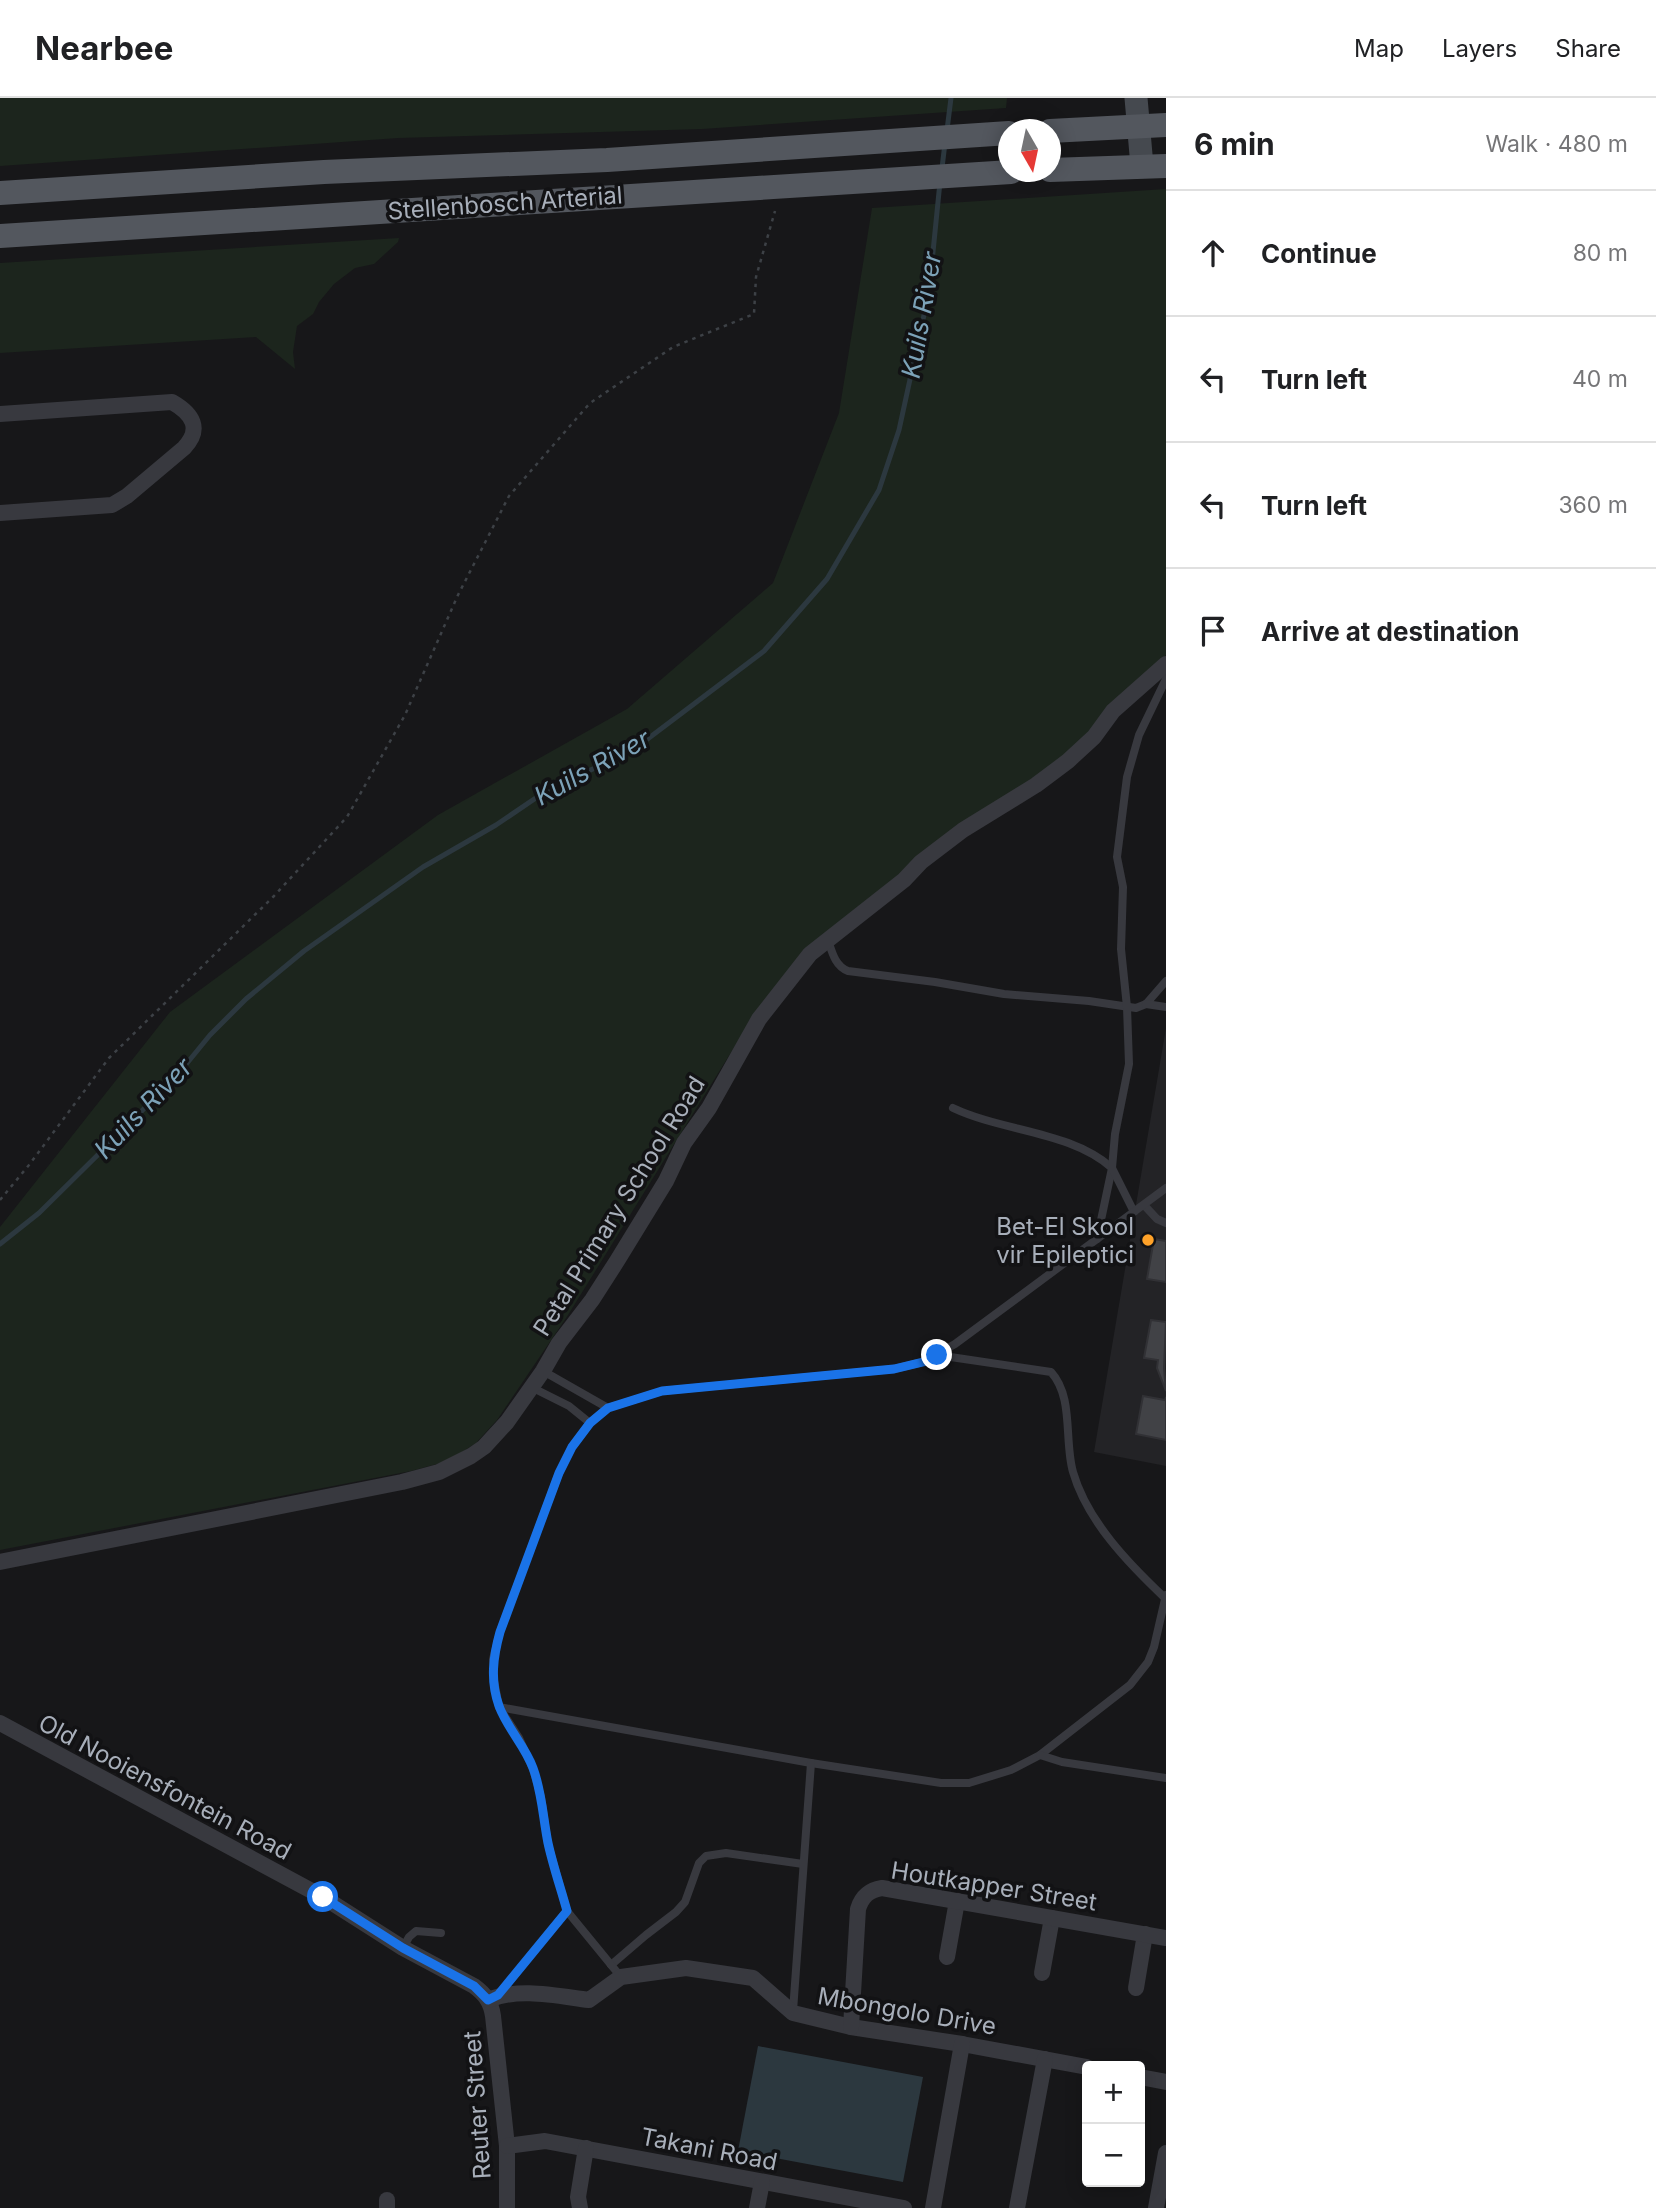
<!DOCTYPE html>
<meta charset="utf-8">
<style>
:root{--surface:#fff;--page:#f2f2f2;--text:#202124;--muted:#757577;--line:#e0e0e0}
body{margin:0;font-family:Inter,sans-serif;background:var(--page);color:var(--text)}
.controls{position:absolute;right:21px;bottom:21px;display:grid;overflow:hidden;border-radius:7px;box-shadow:0 4px 18px #0003}
.controls button{width:63px;height:63px;display:grid;place-items:center;padding:0;border:0;border-bottom:2px solid var(--line);background:var(--surface);color:var(--text);font:35px sans-serif}
.compass{position:absolute;left:998px;top:21px;width:63px;height:63px;border-radius:50%;background:var(--surface);box-shadow:0 4px 18px #0003;rotate:171deg}
.stop{position:absolute;width:21px;height:21px;margin:-16px;border:5px solid #1a73e8;border-radius:50%;background:#fff}
.stop.end{background:#1a73e8;border-color:#fff;box-shadow:0 2px 7px #0008}
.list{margin:0;padding:0;list-style:none}
h2{display:flex;justify-content:space-between;align-items:center;height:91px;margin:0;padding:0 28px;font-size:30px}
h2 small{font-size:23px;font-weight:400;color:var(--muted)}
.list li{display:grid;grid-template-columns:46px 1fr auto;gap:21px;align-items:center;box-sizing:border-box;height:126px;padding:0 28px;border-top:2px solid var(--line)}
.list b{display:block;font-size:26px;white-space:nowrap}
.list em{font-size:23px;font-style:normal;color:var(--muted)}
.icon{flex:none;width:38px;height:38px;fill:none;stroke:currentColor;stroke-width:2;stroke-linecap:round;stroke-linejoin:round}
.map{position:relative;flex:none;width:1166px;height:2110px;overflow:hidden}
header{display:flex;align-items:center;gap:42px;box-sizing:border-box;height:98px;padding:0 35px;background:var(--surface);border-bottom:2px solid var(--line)}
header strong{font-size:33px}
nav{display:flex;gap:38px;margin-inline-start:auto;font-size:24px}
main{display:flex}
aside{flex:1;background:var(--surface)}
.map>svg:first-child{display:block}
.built{fill:#232326}
.green{fill:#1c251d}
.water{fill:#2c383f}
.lines{fill:none;stroke-linecap:round;stroke-linejoin:round}
.stream{stroke:#2c383f;stroke-width:5}
.building{fill:#414246;stroke:#313135;stroke-width:2}
.path{stroke:#3d4146;stroke-width:2.5;stroke-dasharray:3.5 5;stroke-linecap:butt}
.lane{stroke:#38393f;stroke-width:8}
.street{stroke:#38393f;stroke-width:16}
.secondary{stroke:#45494f;stroke-width:23}
.primary{stroke:#53575e;stroke-width:24}
.route{stroke:#1a73e8;stroke-width:9}
.poi-dot{fill:#ffa229;stroke:#121214;stroke-width:2.5}
.labels{text-anchor:middle;dominant-baseline:central;stroke-width:7;stroke-linejoin:round;paint-order:stroke}
.street-label{font-size:24px;fill:#a8afba;stroke:#121214}
.poi-label{font-size:24px;fill:#a8afba;stroke:#121214;text-anchor:end}
.water-label{font-size:26px;font-style:italic;fill:#7ca2b8;stroke:#121214}
</style>
<header>
<strong>Nearbee</strong>
<nav><a>Map</a><a>Layers</a><a>Share</a></nav>
</header>
<main>
<div class="map">
<svg width="1166" height="2110" viewBox="0 0 1166 2110">
<rect width="100%" height="100%" fill="#171719"/>
<!-- built -->
<path class="built" d="M 1166,930 L 1166,1368 L 1094,1354 Z"/>
<!-- green -->
<g class="green">
<path d="M 0,0 L 1007,0 L 1006,10 L 702,31 L 398,40 L 0,68 Z"/>
<path d="M 1166,91 L 1166,557 L 1085,641 L 1052,668 L 960,729 L 753,919 L 568,1217 L 497,1322 L 476,1345 L 448,1363 L 411,1373 L 0,1452 L 0,1129 L 170,914 L 438,717 L 627,611 L 773,485 L 839,315 L 872,110 Z"/>
<path d="M 399,140 L 398,144 L 374,166 L 355,170 L 334,186 L 319,204 L 313,216 L 297,228 L 293,254 L 295,271 L 256,239 L 0,255 L 0,165 Z"/>
</g>
<!-- water -->
<path class="water" d="M 758,1948 L 923,1979 L 903,2084 L 738,2053 Z"/>
<g class="lines">
<!-- stream -->
<g class="stream">
<path d="M 947,32 L 951,0"/>
<path d="M 942,70 L 945,45"/>
<path d="M 0,1146 L 39,1115 L 124,1031 L 179,975 L 210,937 L 246,901 L 304,853 L 423,769 L 496,727 L 552,689 L 629,655 L 764,553 L 827,481 L 879,392 L 899,332 L 929,194 L 940,84"/>
</g>
</g>
<!-- building -->
<g class="building">
<path d="M 1154,1141 L 1166,1143 L 1166,1184 L 1147,1181 Z"/>
<path d="M 1151,1222 L 1166,1224 L 1164,1270 L 1166,1293 L 1157,1270 L 1158,1262 L 1144,1260 Z"/>
<path d="M 1143,1298 L 1165,1302 L 1166,1299 L 1166,1342 L 1136,1336 Z"/>
</g>
<g class="lines">
<!-- path -->
<path class="path" d="M 0,1102 L 29,1067 L 109,960 L 274,798 L 347,719 L 405,617 L 458,497 L 509,398 L 590,305 L 673,249 L 754,216 L 756,179 L 775,113"/>
<!-- lane -->
<g class="lane">
<path d="M 828,842 C 832,854 835,868 848,873 L 935,884 L 1004,896 L 1089,903 L 1136,910 L 1146,906 L 1166,883"/>
<path d="M 1146,906 L 1166,909"/>
<path d="M 953,1010 C 1004,1034 1070,1033 1112,1070 L 1097,1141"/>
<path d="M 1144,1107 L 1157,1121 L 1166,1125"/>
<path d="M 1134,1114 L 1112,1070 L 1115,1036 L 1129,966 L 1127,909 L 1121,851 L 1123,789 L 1117,759 L 1127,679 L 1139,637 L 1166,581"/>
<path d="M 937,1257 L 1051,1274 C 1074,1299 1064,1343 1073,1374 C 1087,1423 1129,1466 1165,1500"/>
<path d="M 543,1273 L 608,1310"/>
<path d="M 531,1289 L 569,1308 L 590,1325"/>
<path d="M 499,1609 L 811,1665 L 941,1685 L 969,1685 L 1011,1672 L 1040,1657 L 1130,1587 L 1148,1564 L 1154,1549 L 1166,1497"/>
<path d="M 1040,1657 L 1062,1664 L 1166,1680"/>
<path d="M 403,1850 L 409,1839 L 416,1833 L 441,1835"/>
<path d="M 611,1867 L 646,1837 L 676,1814 L 685,1804 L 699,1765 L 706,1758 L 726,1755 L 803,1766"/>
<path d="M 621,1879 L 567,1813 L 548,1746 L 541,1699 L 533,1671 L 519,1640 L 499,1609 L 494,1582 L 493,1561 L 500,1534 L 559,1375 L 572,1349 L 590,1325 L 608,1310 L 662,1293 L 894,1271 L 923,1264 L 955,1246 L 1166,1090"/>
<path d="M 500,1895 L 567,1813"/>
<path d="M 793,1913 L 811,1665"/>
</g>
<!-- street -->
<g class="street">
<path d="M 0,316 L 172,304 C 193,316 202,331 184,350 L 127,398 L 112,407 L 0,415"/>
<path d="M 0,1464 L 402,1384 L 439,1374 L 471,1358 L 484,1349 L 507,1324 L 543,1273 L 559,1245 L 592,1202 L 617,1163 L 666,1083 L 684,1045 L 709,1010 L 759,921 L 810,856 L 904,782 L 921,764 L 963,732 L 1036,687 L 1068,663 L 1094,639 L 1113,613 L 1166,566"/>
<path d="M 0,1625 L 323,1799 L 403,1850 L 474,1888 C 485,1896 491,1904 493,1918 L 507,2048 L 507,2110"/>
<path d="M 947,1859 L 957,1803"/>
<path d="M 1042,1875 L 1052,1820"/>
<path d="M 1136,1890 L 1145,1836"/>
<path d="M 488,1902 C 519,1889 557,1898 589,1902 L 621,1879 L 686,1870 L 753,1880 L 793,1915 L 851,1929 L 962,1946 L 1087,1969"/>
<path d="M 851,1929 L 858,1811 C 862,1798 869,1792 882,1790 L 1166,1840"/>
<path d="M 1140,1979 L 1166,1984"/>
<path d="M 507,2048 L 545,2043 L 904,2110"/>
<path d="M 387,2102 L 387,2110"/>
<path d="M 580,2110 L 578,2099 L 586,2050"/>
<path d="M 757,2110 L 762,2084"/>
<path d="M 933,2110 L 962,1946"/>
<path d="M 1017,2110 L 1045,1961"/>
<path d="M 1156,2110 L 1166,2055"/>
</g>
<!-- secondary -->
<path class="secondary" d="M 1136,0 L 1142,68"/>
<!-- primary -->
<g class="primary">
<path d="M 1050,33 L 1166,27"/>
<path d="M 1050,72 L 1166,68"/>
<path d="M 0,95 L 324,74 L 607,62 L 1009,35"/>
<path d="M 0,138 L 1011,74"/>
</g>
</g>
<g class="lines">
<!-- route -->
<path class="route" d="M 323,1799 L 403,1850 L 474,1888 L 488,1902 L 498,1897 L 567,1813 C 561,1791 553,1768 548,1745 C 543,1720 542,1694 533,1670 C 525,1648 507,1630 499,1608 C 490,1583 493,1559 500,1534 L 559,1375 L 572,1349 L 590,1325 L 608,1310 L 662,1293 L 894,1271 L 923,1264 L 937,1257"/>
</g>
<!-- markers -->
<circle class="poi-dot" cx="1148" cy="1142" r="7"/>
<g class="labels">
<!-- street labels -->
<g class="street-label">
<text transform="translate(505 105) rotate(-4)">Stellenbosch Arterial</text>
<text transform="translate(619 1108) rotate(-58)">Petal Primary School Road</text>
<text transform="translate(165 1689) rotate(28)">Old Nooiensfontein Road</text>
<text transform="translate(994 1788) rotate(9)">Houtkapper Street</text>
<text transform="translate(907 1913) rotate(10)">Mbongolo Drive</text>
<text transform="translate(477 2007) rotate(-94)">Reuter Street</text>
<text transform="translate(709 2051) rotate(11)">Takani Road</text>
</g>
<!-- poi labels -->
<g class="poi-label">
<text x="1134" y="1128">Bet-El Skool<tspan x="1134" dy="28">vir Epileptici</tspan></text>
</g>
<!-- water labels -->
<g class="water-label">
<text transform="translate(921 217) rotate(-80)">Kuils River</text>
<text transform="translate(592 669) rotate(-29)">Kuils River</text>
<text transform="translate(143 1010) rotate(-46)">Kuils River</text>
</g>
</g>
</svg>
<div class="controls">
<button>+</button>
<button>−</button>
</div>
<svg class="compass" viewBox="-18 -18 36 36"><path d="M0-13l5 13h-10z" fill="#e53935"/><path d="M0 13l5-13h-10z" fill="#757577"/></svg>
<div class="stop" style="left:323px;top:1799px"></div>
<div class="stop end" style="left:937px;top:1257px"></div>
</div>
<aside>
<h2>6 min<small>Walk · 480 m</small></h2>
<ul class="list">
<li><svg class="icon" aria-label="ahead" viewBox="0 0 24 24"><path d="M12 20V5M6 11l6-6 6 6"/></svg><div><b>Continue</b></div><em>80 m</em></li>
<li><svg class="icon" aria-label="left" viewBox="0 0 24 24"><path d="M17 20v-9H6M10 6l-5 5 5 5"/></svg><div><b>Turn left</b></div><em>40 m</em></li>
<li><svg class="icon" aria-label="left" viewBox="0 0 24 24"><path d="M17 20v-9H6M10 6l-5 5 5 5"/></svg><div><b>Turn left</b></div><em>360 m</em></li>
<li><svg class="icon" aria-label="arrive" viewBox="0 0 24 24"><path d="M6 21V4h12l-3 4 3 4H6"/></svg><div><b>Arrive at destination</b></div></li>
</ul>
</aside>
</main>
